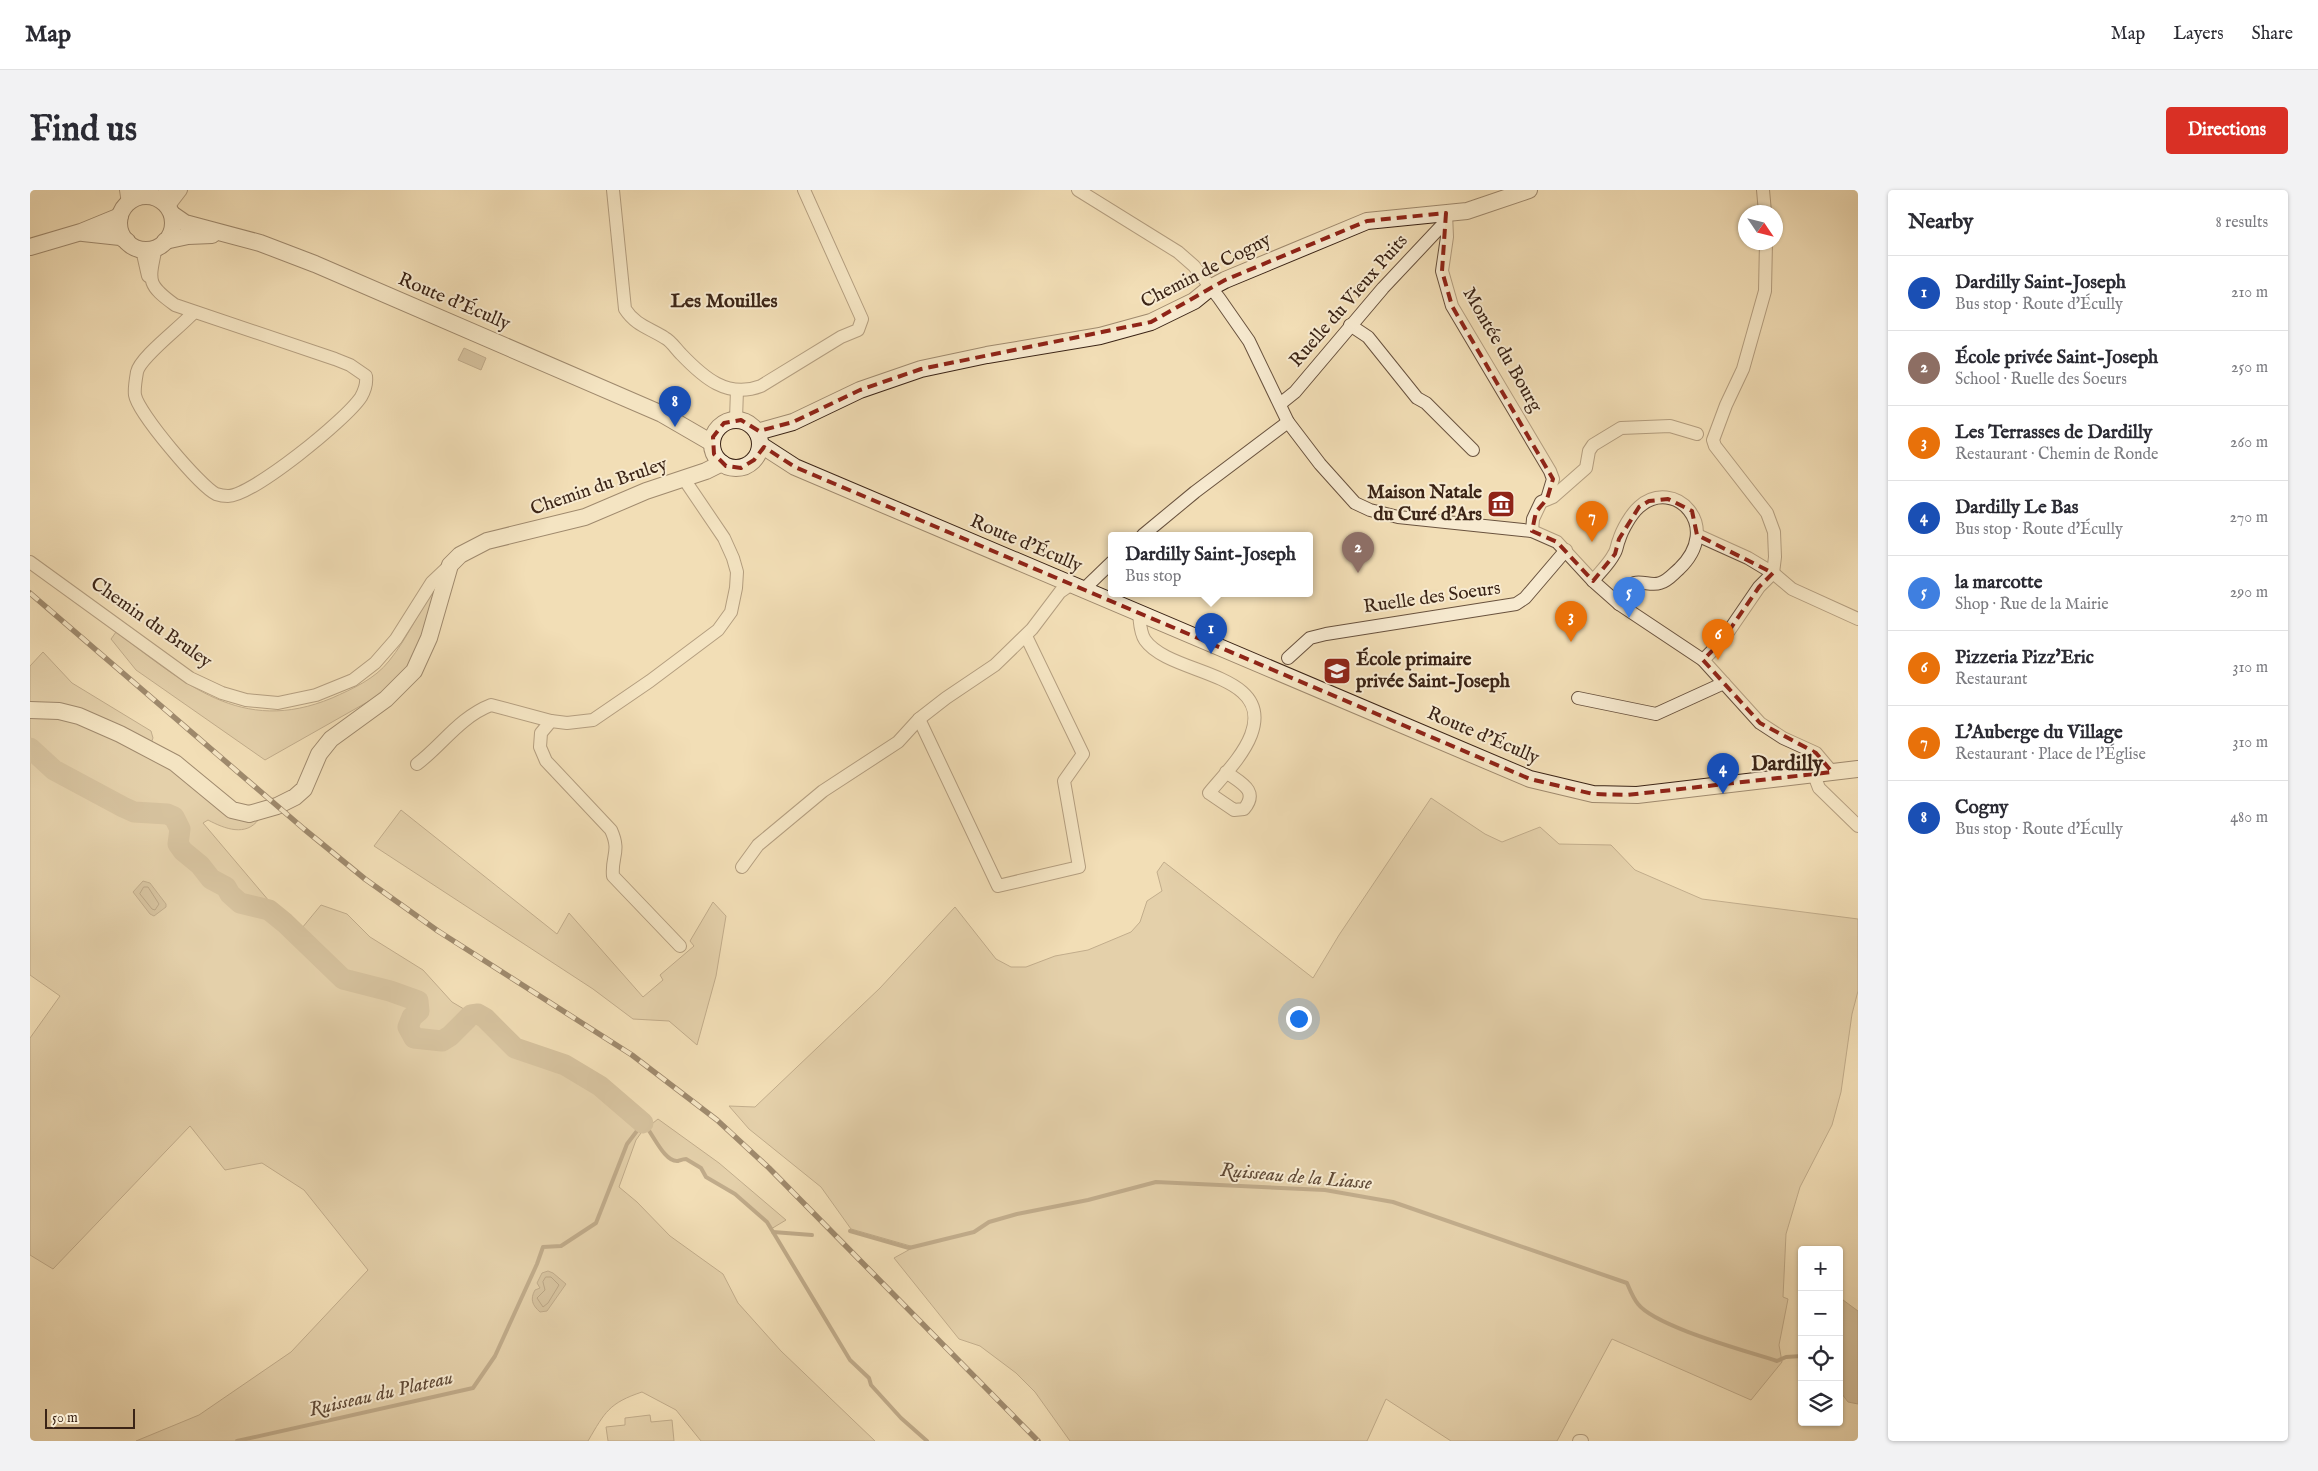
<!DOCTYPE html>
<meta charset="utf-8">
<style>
:root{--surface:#fff;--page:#f2f2f3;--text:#2b2b33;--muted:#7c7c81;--line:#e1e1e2;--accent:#d93025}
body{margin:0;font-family:"IM FELL English",serif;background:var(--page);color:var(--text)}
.controls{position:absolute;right:15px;bottom:15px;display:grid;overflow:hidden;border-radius:5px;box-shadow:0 1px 4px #0004}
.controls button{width:45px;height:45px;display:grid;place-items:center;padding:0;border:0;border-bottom:1px solid var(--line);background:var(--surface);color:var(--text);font:25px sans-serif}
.compass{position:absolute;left:1708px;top:15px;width:45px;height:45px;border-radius:50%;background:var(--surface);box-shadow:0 1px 4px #0004;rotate:125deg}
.scale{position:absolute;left:15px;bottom:12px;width:90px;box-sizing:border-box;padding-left:5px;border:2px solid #3b2416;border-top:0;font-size:14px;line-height:18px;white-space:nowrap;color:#3b2416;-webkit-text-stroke:4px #f7ead0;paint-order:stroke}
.you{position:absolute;left:1268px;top:828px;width:18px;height:18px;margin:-12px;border:4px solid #fff;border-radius:50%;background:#1a73e8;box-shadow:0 0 0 8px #1a73e833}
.badge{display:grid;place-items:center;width:32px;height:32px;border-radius:50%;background:var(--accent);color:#fff;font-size:16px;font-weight:700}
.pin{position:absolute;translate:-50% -41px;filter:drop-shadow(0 1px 2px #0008)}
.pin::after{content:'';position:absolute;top:26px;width:18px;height:15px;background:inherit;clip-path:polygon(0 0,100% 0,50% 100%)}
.popup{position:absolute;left:1078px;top:342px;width:205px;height:65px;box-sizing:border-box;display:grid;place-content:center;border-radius:5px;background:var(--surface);filter:drop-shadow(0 1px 4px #0005);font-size:16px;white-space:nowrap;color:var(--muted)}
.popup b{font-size:19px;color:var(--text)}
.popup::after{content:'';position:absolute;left:50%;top:100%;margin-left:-10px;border:10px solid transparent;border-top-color:var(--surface)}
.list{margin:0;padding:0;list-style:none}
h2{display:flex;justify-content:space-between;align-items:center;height:65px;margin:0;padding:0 20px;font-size:21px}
h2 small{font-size:16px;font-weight:400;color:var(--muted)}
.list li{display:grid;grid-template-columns:32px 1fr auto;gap:15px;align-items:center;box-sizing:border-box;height:75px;padding:0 20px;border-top:1px solid var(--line)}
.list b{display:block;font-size:19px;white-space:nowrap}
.list p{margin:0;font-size:16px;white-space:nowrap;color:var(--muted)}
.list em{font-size:16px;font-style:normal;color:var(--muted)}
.icon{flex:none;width:28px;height:28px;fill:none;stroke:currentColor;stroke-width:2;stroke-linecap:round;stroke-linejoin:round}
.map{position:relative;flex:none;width:1828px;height:1251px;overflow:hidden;border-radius:5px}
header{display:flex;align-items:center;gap:30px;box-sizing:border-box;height:70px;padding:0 25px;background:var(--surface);border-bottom:1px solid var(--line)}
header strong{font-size:24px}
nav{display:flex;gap:28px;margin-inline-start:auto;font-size:18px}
.intro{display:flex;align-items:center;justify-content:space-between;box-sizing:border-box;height:120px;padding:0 30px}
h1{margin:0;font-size:35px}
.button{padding:12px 22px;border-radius:5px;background:var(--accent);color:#fff;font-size:18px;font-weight:700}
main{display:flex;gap:30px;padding:0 30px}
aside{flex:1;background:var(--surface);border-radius:5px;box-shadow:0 1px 4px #0004}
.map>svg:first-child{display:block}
.green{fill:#d3be9b;stroke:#877158}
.water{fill:#b49f80;stroke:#846e56}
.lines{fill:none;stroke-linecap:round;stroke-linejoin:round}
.shore{stroke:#78624b;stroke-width:1}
.stream{stroke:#846e56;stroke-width:4}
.river{stroke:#b49f80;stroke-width:21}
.street-casing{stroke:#69523e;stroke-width:14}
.secondary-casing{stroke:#3b2416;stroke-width:18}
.street{stroke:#f7ead0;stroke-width:12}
.secondary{stroke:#f7ead0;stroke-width:16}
.rail-casing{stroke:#3b2416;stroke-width:5.5}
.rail{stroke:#f7ead0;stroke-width:4;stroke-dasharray:11;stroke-linecap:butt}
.marked{fill:none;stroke:#8f2418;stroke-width:4;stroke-dasharray:10 6;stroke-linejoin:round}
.labels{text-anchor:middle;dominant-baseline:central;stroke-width:4;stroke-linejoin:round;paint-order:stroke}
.street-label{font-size:19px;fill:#3b2416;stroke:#f7ead0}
.poi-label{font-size:19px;font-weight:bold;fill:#3b2416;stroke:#f7ead0;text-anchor:end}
.neighbourhood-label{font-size:20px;font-weight:bold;fill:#3b2416;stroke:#f7ead0}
.water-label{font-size:20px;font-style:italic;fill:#5f4936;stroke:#f7ead0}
.quarter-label{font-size:21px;font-weight:bold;fill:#3b2416;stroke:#f7ead0}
</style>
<header>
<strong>Map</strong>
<nav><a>Map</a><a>Layers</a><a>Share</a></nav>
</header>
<div class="intro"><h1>Find us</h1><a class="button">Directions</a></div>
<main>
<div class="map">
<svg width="1828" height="1251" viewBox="0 0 1828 1251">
<rect width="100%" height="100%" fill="#f2deb6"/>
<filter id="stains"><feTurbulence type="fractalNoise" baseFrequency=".004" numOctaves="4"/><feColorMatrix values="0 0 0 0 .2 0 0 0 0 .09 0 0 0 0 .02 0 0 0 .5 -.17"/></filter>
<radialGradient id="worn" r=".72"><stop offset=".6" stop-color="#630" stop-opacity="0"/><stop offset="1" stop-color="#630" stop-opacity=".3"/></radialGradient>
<!-- green -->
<g class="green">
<path d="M 405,397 L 409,397 L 382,471 L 348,506 L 235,570 L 106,480 L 81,449 L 86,442 C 155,493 211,546 302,508 C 322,499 345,489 359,471 C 377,449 389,421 405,397 Z"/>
<path d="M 13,462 L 42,493 L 121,541 L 123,548 L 119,558 L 229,629 C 216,647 195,639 178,630 L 173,633 L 267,744 L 291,715 L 317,724 L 340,747 L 393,780 L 422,812 L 444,825 L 448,824 L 455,828 L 485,858 L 535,875 L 570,896 L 616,936 L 606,950 L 589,997 L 607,1012 L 640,1046 L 693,1084 L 708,1113 L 751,1161 L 845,1251 L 671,1251 L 646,1220 L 612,1202 C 579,1213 575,1222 558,1251 L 106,1251 L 169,1225 L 261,1162 L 338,1080 L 274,1000 L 232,973 L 195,980 L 160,936 L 23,1079 L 0,1065 L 0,848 L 30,806 L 0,785 L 0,476 Z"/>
<path d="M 1401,608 L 1455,644 L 1472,652 L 1510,637 L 1529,654 L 1581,655 L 1605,680 L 1672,709 L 1828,729 L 1828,801 L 1822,824 L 1811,902 L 1802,935 L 1770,997 L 1756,1044 L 1753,1107 L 1758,1109 L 1749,1155 L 1752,1172 L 1721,1210 L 1582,1149 L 1527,1251 L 1421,1251 L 1356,1209 L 1337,1251 L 1040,1251 L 1005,1202 L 986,1183 L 950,1156 L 929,1149 L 864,1068 L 884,1057 L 821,1039 L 791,997 L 719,939 L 699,916 L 725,917 L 850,798 L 925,717 L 966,769 L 981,777 L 996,777 L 1025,766 L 1058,760 L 1101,742 L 1110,732 L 1117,711 L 1132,701 L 1127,682 L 1134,672 L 1283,788 L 1309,745 Z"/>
<path d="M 371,620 L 527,744 L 539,723 L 613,807 L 633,790 L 630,785 L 664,756 L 660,751 L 683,712 L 696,726 L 686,786 L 667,855 L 639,831 L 603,829 L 563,799 L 344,656 Z"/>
<path d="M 479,848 L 531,865 L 550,880 L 536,872 L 487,856 Z"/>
<path d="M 628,929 L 689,973 L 756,1030 L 741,1039 L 737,1032 L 705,1004 L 676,987 L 671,978 L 656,969 C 653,969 651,971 648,971 C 633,972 624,947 618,937 Z"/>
<path d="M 620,1225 L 621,1232 L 642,1230 L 644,1251 L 578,1251 L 576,1237 L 595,1235 L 595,1228 Z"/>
</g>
<!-- water -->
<g class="water">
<path d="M 434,158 L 456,168 L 451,180 L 428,170 Z"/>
<path d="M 113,691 L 120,693 L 136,714 L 136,717 L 124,726 L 120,724 L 103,702 Z"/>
<path d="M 518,1081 L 523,1083 L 536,1094 L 517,1121 L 510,1122 C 502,1115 500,1109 505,1100 L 510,1098 L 507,1093 L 512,1083 Z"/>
<path d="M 1809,1107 L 1828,1121 L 1828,1214 L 1818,1212 L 1809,1200 Z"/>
</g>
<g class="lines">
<!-- shore -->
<g class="shore">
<path d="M 114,697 L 118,697 L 129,714 L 125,720 L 122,719 L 110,704 Z"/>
<path d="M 516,1087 L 521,1087 L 529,1095 L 518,1113 L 513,1117 L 507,1108 L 515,1100 L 513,1092 Z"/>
</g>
<!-- stream -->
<g class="stream">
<path d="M 820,1041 L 879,1058 L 944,1042 L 959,1032 L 987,1024 L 1058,1010 L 1126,992 L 1295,1000 L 1363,1012 L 1597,1093 C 1600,1100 1603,1108 1608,1114 C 1626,1137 1717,1161 1747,1171 L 1756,1167 L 1772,1166"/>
<path d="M 743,1042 L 782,1045"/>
<path d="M 207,1251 L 443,1198 L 465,1166 L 507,1074 L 513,1057 L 531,1056 L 566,1033 L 597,954 L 613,933 C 622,941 634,973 648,971 C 651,970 653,969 656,969 L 671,978 L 676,987 L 705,1004 L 737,1032 L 820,1170 L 839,1188 L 841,1195 L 871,1228 L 897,1251"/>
</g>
<!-- river -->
<path class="river" d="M 0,558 L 24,580 L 93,617 L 104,622 L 137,624 L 144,627 L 150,639 L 148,654 L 153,661 L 170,675 L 181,689 L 196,697 L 200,704 L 210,713 L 239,720 L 255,733 L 313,789 L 360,801 L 388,811 L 389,821 L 382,827 L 378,837 L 384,848 L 412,851 L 420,846 L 441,825 L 448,824 L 455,828 L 485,858 L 535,875 L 570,896 L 613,933"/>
<defs>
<g id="street">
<path d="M 96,0 L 98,13"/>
<path d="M 107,0 L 112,6"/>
<path d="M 583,0 L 595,119 C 606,136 620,138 635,148 C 641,151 646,159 651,164 C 673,187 697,209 731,196 L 811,147 L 828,140 L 832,129 L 774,0"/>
<path d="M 1048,0 L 1148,62 L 1164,76 L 1189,108 L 1219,151 L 1258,232 L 1290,274 L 1325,313 L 1340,320 L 1368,327 L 1502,341 L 1527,352 L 1563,391 L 1589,414 L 1673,470 L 1730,533 L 1753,548 L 1786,563 L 1802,582"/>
<path d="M 1733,0 L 1735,22"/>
<path d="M 128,8 L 140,0"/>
<path d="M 138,17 L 151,0"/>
<path d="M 1416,23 L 1417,47 L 1412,81 L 1422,116 L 1520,281 L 1523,289 L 1517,309"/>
<path d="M 105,57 L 113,64 L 118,86"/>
<path d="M 126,57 C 119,91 116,94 145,115 L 305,169 L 320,175 L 336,186 C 337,194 335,200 331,207 C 316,230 222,306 198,306 C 195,306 189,305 186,304 C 170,296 108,223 105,205 C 104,199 106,188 107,182 C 110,167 152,136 164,122"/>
<path d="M 1320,135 L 1338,147 L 1387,208 L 1396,213 L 1443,260"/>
<path d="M 1250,214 L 1265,202 L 1353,98 L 1416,31"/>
<path d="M 706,229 L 707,200"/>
<path d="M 1502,341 L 1503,329 L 1511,312 L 1523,307 L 1556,278 L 1559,261 L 1563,255 L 1591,238 L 1640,236 L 1667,244"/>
<path d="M 1113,345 L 1165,302 L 1258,232"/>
<path d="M 1667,345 L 1718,368 L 1743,383 L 1762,399 L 1828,429"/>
<path d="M 0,372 L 160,488 L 192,503 L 216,510 L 248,513 L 286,505 L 323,490 L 345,473 L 366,449 L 402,392 L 420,375"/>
<path d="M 1563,391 C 1569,383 1579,374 1584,364 C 1587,360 1587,354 1589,350 C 1592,340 1601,324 1609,317 C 1644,286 1694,336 1649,379 C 1643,384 1638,391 1630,393 C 1622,396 1613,391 1604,393 L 1589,414"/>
<path d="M 1053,400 L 1082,372"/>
<path d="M 1109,424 C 1110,432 1110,443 1115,450 C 1140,486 1245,481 1221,545 C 1213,566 1193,586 1179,603 L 1204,620 L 1214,619 C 1230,600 1209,592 1196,582"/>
<path d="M 1258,468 L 1280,448 L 1296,444 L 1486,414 L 1495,408 L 1536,360"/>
<path d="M 1673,470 L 1692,451 L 1729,397 L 1743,383 L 1745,367 L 1744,342 L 1737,323 L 1685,256 L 1683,250 L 1696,215 L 1713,179 L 1735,101 L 1736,52"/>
<path d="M 1548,508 L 1626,524 L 1694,493"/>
<path d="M 889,529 L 968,696 L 1049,677 L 1034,591 L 1053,564 L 996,446"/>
<path d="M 387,574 C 412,555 430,527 461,515 L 521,531"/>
<path d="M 1784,585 L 1789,598 L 1828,636"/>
<path d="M 712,677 L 728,655 L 793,601 L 868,552 L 889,529 L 916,508 L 965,475 L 1002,439 L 1030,402 L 1040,395"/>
<path d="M 650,756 L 583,686 C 581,666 591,662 581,640 L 516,571 L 510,557 L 511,543 L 521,531 L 537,533 L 563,530 L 620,491 L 688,440 L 701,422 L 706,398 L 707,382 L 703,368 L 694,348 L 654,289"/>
<path d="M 1549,1251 L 1552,1251"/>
</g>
<g id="secondary">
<circle cx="116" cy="33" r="27"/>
<path d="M 142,24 L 155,33 L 230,53 L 285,74 L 632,224 L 682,253"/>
<path d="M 53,43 L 90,47 L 97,51"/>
<path d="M 135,51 L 158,46 L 182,45"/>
<path d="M 0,57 L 51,42 L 90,26"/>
<circle cx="706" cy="254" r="24"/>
<path d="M 727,242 L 763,232 L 830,200 L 891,179 L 957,165 L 1070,146 L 1121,132 L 1164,111 L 1180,98 L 1195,90 L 1337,31 L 1437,21 L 1499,0"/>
<path d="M 731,255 L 765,277 L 1500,589 L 1563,604 L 1607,605 L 1828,579"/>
<path d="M 0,520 L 29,521 L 49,526 L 90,544 L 145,573 L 202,620 L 219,624 L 247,616 L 265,607 L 274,599 L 289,564 L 301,549 L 356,509 L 384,481 L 399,448 L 420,375 L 430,365 L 457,351 L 555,327 L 616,301 L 676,281 L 692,273"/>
</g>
</defs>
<!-- street casing -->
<use href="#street" class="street-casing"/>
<!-- secondary casing -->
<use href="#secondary" class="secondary-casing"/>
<!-- street -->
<use href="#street" class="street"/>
<!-- secondary -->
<use href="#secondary" class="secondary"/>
<defs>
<path id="rail" d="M 0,403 L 274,639 L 335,689 L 408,741 L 602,865 L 687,930 L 739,978 L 1008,1251"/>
</defs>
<!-- rail casing -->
<use href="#rail" class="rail-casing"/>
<!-- rail -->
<use href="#rail" class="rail"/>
</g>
<!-- marked area -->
<path d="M0 0H1828V1251H0ZM 1416,23 L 1412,81 L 1422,116 L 1523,289 L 1517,309 L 1506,322 L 1502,341 L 1527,352 L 1563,391 L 1585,364 L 1589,349 L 1609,317 L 1619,311 L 1638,309 L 1662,321 L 1667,345 L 1743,383 L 1729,397 L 1692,451 L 1673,470 L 1730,533 L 1786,563 L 1802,582 L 1597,605 L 1563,604 L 1500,589 L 765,277 L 734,257 L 724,270 L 711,278 L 696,276 L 684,264 L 683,247 L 694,233 L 711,230 L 729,241 L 763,232 L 830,200 L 891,179 L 1121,132 L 1195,90 L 1337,31 Z" fill="#f2deb6" fill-opacity=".55" fill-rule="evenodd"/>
<path class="marked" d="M 1416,23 L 1412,81 L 1422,116 L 1523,289 L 1517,309 L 1506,322 L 1502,341 L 1527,352 L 1563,391 L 1585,364 L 1589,349 L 1609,317 L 1619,311 L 1638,309 L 1662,321 L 1667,345 L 1743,383 L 1729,397 L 1692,451 L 1673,470 L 1730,533 L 1786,563 L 1802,582 L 1597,605 L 1563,604 L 1500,589 L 765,277 L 734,257 L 724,270 L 711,278 L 696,276 L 684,264 L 683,247 L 694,233 L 711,230 L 729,241 L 763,232 L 830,200 L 891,179 L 1121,132 L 1195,90 L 1337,31 Z"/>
<!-- icons -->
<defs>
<symbol id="museum-square" viewBox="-11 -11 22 22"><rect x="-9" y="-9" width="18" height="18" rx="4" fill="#8f2418" stroke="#f7ead0"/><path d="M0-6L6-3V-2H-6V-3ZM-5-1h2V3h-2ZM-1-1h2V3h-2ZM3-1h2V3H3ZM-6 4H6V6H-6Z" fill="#fff"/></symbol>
<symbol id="school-square" viewBox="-11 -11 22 22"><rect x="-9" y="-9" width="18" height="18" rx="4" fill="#8f2418" stroke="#f7ead0"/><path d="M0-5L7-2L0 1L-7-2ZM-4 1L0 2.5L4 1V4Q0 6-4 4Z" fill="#fff"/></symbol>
</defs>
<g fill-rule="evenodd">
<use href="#museum-square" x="1455" y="298" width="32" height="32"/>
<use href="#school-square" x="1291" y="465" width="32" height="32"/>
</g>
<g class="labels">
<!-- street labels -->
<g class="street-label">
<text transform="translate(1176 81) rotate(-27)">Chemin de Cogny</text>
<text transform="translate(1319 111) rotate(-49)">Ruelle du Vieux Puits</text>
<text transform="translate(424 112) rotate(23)">Route d'Écully</text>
<text transform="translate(1472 160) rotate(60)">Montée du Bourg</text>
<text transform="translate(569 297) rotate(-19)">Chemin du Bruley</text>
<text transform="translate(996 354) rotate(23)">Route d'Écully</text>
<text transform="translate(1402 408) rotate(-8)">Ruelle des Soeurs</text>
<text transform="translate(121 433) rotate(35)">Chemin du Bruley</text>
<text transform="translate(1453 546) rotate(23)">Route d'Écully</text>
</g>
<!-- poi labels -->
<g class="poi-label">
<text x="1452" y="303">Maison Natale<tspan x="1452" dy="22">du Curé d'Ars</tspan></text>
<text x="1326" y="470" text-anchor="start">École primaire<tspan x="1326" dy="22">privée Saint-Joseph</tspan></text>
</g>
<!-- neighbourhood labels -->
<g class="neighbourhood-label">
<text x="694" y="111">Les Mouilles</text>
</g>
<!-- water labels -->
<g class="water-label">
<text transform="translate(1266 987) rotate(5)">Ruisseau de la Liasse</text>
<text transform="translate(351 1204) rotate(-13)">Ruisseau du Plateau</text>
</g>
<!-- quarter labels -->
<g class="quarter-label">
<text x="1757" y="574">Dardilly</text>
</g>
</g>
<rect width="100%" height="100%" filter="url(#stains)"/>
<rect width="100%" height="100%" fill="url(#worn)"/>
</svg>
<div class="controls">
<button>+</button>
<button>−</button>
<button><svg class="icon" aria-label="locate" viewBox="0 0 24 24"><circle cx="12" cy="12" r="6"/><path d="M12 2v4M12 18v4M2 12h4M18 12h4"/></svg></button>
<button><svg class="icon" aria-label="layers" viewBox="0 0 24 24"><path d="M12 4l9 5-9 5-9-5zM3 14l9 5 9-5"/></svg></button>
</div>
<svg class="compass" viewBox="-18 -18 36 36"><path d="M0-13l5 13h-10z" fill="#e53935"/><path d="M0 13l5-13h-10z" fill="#7c7c81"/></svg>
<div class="scale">50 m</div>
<div class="you"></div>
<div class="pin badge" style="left:1181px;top:464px;background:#1a4fb4">1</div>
<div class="popup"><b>Dardilly Saint-Joseph</b>Bus stop</div>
<div class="pin badge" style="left:1328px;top:383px;background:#8d6e63">2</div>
<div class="pin badge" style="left:1541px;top:452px;background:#e8710a">3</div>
<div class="pin badge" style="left:1693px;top:604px;background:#1a4fb4">4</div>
<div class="pin badge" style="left:1599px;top:428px;background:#3f7fe0">5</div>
<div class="pin badge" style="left:1688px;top:470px;background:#e8710a">6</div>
<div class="pin badge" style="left:1562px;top:352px;background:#e8710a">7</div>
<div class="pin badge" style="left:645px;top:237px;background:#1a4fb4">8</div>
</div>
<aside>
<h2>Nearby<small>8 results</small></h2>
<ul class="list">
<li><span class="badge" style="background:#1a4fb4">1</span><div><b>Dardilly Saint-Joseph</b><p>Bus stop · Route d'Écully</p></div><em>210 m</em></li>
<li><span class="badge" style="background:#8d6e63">2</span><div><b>École privée Saint-Joseph</b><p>School · Ruelle des Soeurs</p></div><em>250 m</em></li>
<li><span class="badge" style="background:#e8710a">3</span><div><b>Les Terrasses de Dardilly</b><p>Restaurant · Chemin de Ronde</p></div><em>260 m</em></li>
<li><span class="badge" style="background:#1a4fb4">4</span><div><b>Dardilly Le Bas</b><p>Bus stop · Route d'Écully</p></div><em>270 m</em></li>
<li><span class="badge" style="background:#3f7fe0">5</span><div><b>la marcotte</b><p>Shop · Rue de la Mairie</p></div><em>290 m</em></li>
<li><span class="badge" style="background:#e8710a">6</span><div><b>Pizzeria Pizz'Eric</b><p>Restaurant</p></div><em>310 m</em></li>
<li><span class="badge" style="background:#e8710a">7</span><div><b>L'Auberge du Village</b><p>Restaurant · Place de l'Église</p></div><em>310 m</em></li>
<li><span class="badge" style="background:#1a4fb4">8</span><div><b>Cogny</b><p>Bus stop · Route d'Écully</p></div><em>480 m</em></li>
</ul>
</aside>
</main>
